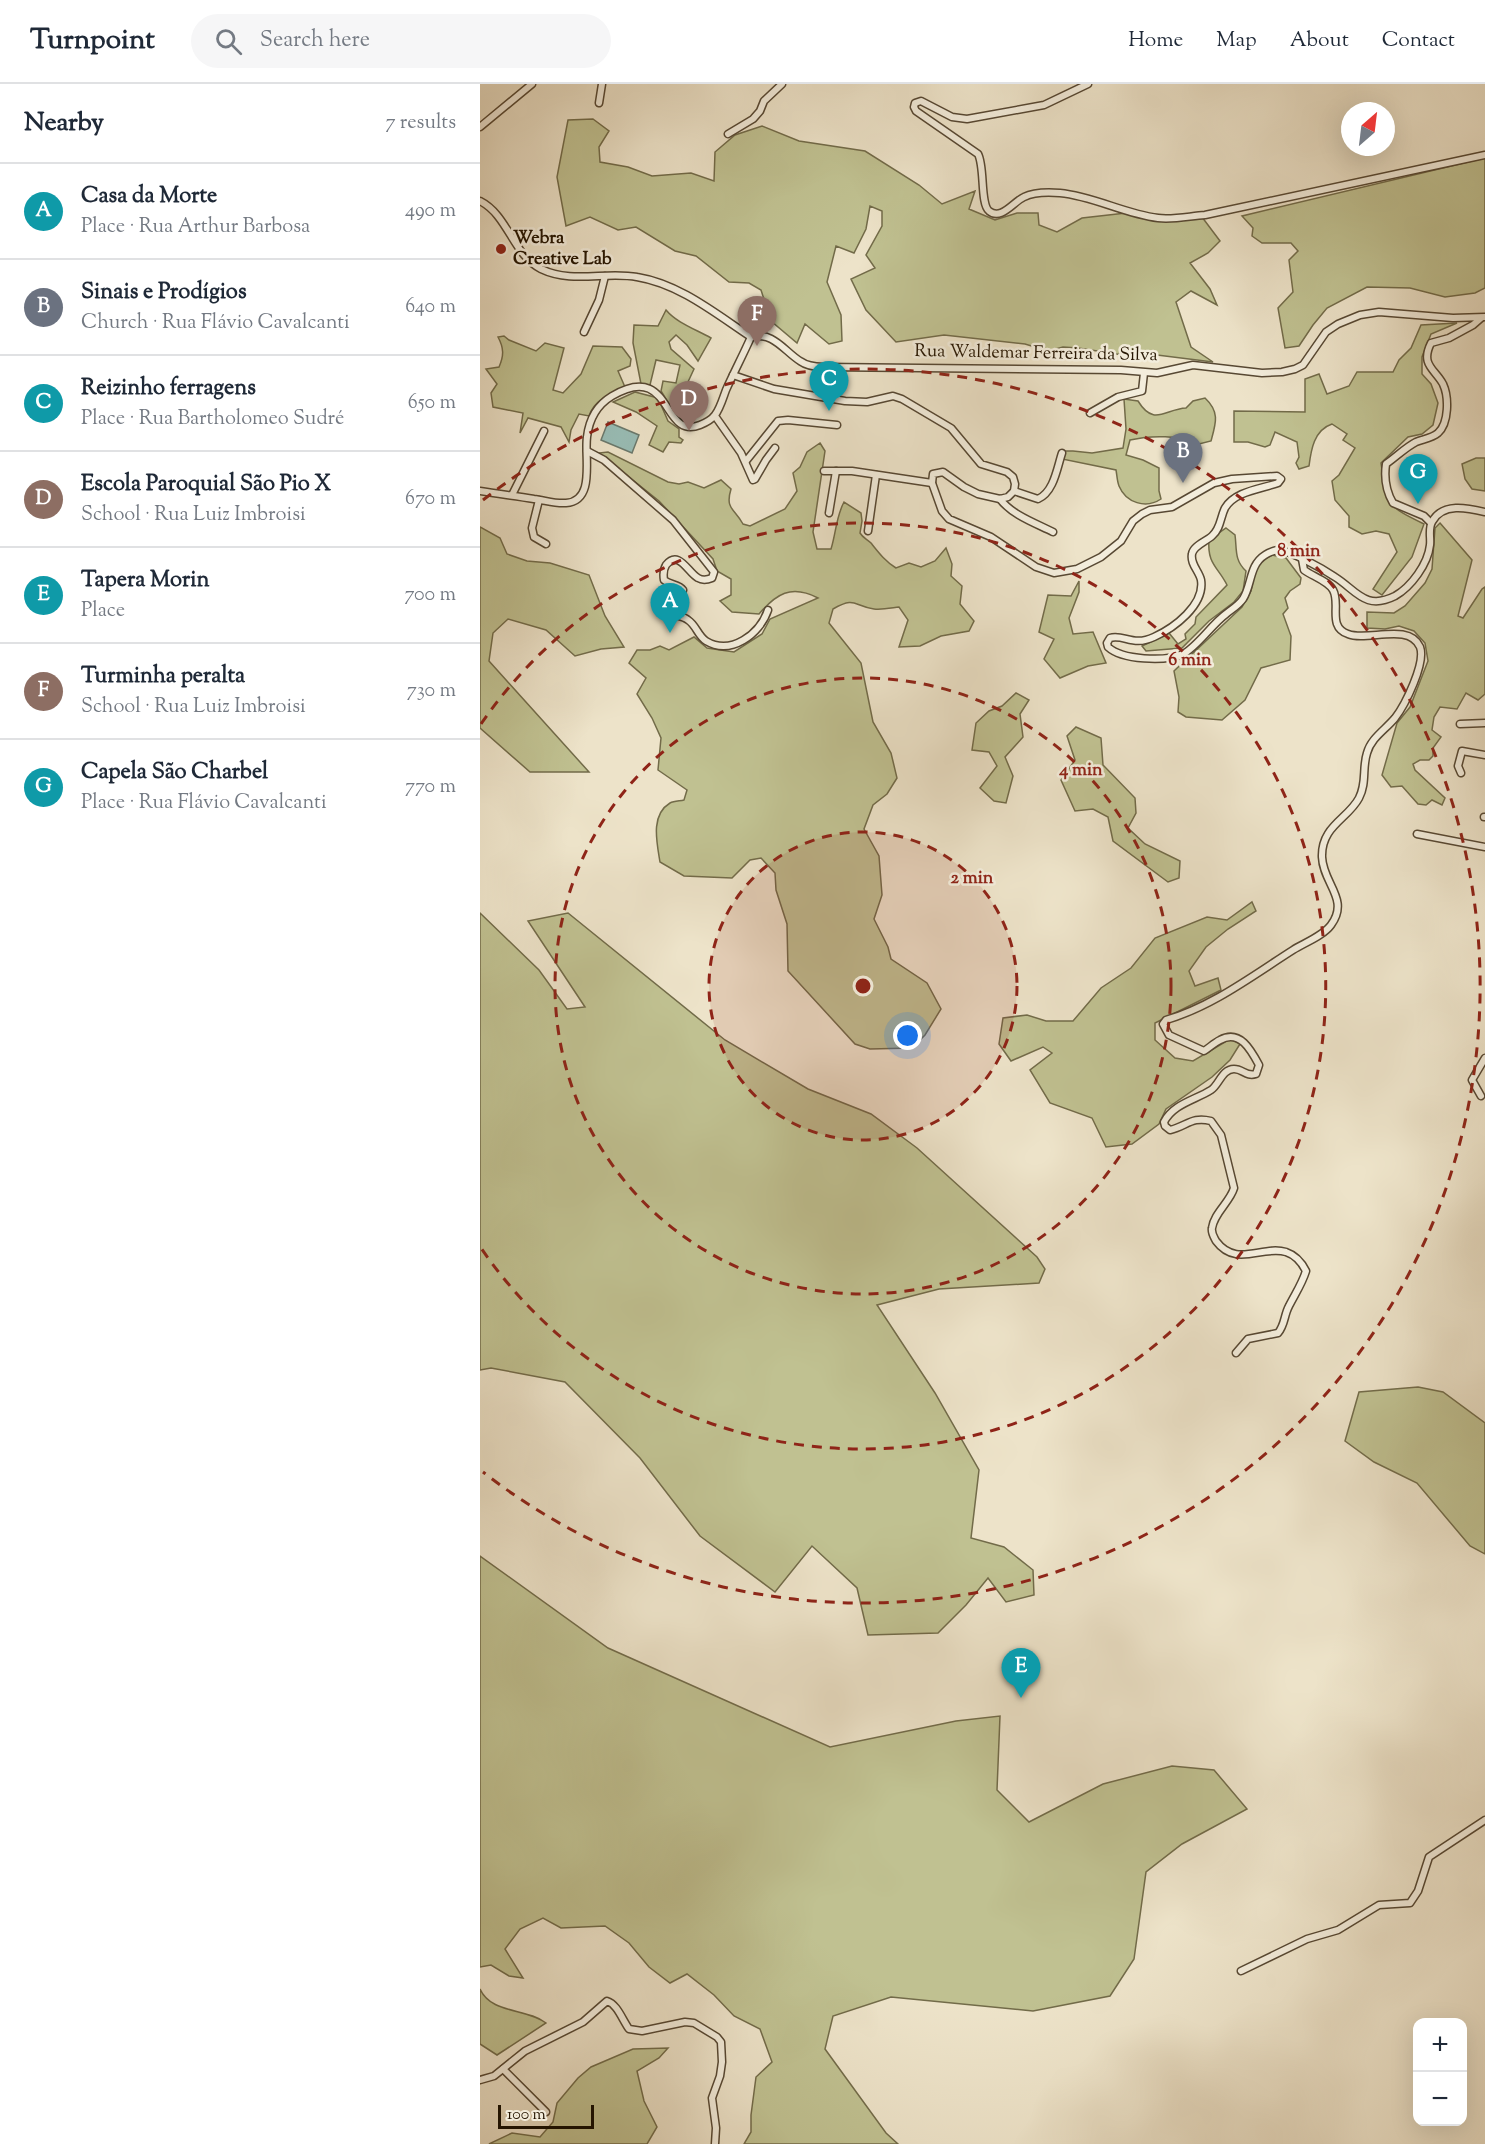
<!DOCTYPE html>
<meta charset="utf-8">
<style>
:root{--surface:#fff;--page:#f6f6f7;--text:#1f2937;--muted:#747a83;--line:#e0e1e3;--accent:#7c3aed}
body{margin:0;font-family:"Sorts Mill Goudy",serif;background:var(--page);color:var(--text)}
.controls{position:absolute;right:18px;bottom:18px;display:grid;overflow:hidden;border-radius:12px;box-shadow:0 6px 24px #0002}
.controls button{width:54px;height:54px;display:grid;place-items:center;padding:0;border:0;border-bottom:2px solid var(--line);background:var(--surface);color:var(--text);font:30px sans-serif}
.compass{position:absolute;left:861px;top:18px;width:54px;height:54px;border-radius:50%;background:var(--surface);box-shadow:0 6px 24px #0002;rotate:28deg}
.scale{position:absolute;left:18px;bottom:15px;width:96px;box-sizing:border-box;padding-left:6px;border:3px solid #251501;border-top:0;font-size:16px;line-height:21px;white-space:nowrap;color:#251501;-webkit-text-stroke:4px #f3eddc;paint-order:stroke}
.you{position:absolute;left:428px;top:952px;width:21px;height:21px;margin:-15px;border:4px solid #fff;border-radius:50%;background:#1a73e8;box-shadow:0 0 0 9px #1a73e833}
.badge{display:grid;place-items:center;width:39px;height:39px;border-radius:50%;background:var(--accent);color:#fff;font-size:20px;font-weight:700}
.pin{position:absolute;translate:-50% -50px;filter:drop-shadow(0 2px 3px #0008)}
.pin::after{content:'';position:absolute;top:32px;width:21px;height:18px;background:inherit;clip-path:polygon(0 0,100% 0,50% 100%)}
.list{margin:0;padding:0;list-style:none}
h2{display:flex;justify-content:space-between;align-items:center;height:78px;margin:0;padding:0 24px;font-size:26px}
h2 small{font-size:20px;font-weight:400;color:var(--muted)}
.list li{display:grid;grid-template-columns:39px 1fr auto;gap:18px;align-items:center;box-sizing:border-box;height:96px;padding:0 24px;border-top:2px solid var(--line)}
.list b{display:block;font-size:22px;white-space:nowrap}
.list p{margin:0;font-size:20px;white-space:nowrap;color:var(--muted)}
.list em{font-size:20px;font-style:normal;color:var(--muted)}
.icon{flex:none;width:33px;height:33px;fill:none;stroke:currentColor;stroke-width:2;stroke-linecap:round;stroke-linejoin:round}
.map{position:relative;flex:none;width:1005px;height:2060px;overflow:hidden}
header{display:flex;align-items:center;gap:36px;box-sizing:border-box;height:84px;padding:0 30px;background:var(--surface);border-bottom:2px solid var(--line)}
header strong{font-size:28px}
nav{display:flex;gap:33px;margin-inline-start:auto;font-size:21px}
.search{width:420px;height:54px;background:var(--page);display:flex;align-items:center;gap:15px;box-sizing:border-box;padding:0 21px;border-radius:33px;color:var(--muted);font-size:22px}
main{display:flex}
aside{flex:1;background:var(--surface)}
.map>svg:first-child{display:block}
.green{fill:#c0c191;stroke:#726b49;stroke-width:1.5}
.water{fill:#99beb7;stroke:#6b7a6e;stroke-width:1.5}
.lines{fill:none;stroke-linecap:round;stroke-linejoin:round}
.minor-casing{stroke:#574833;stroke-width:9}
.minor{stroke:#f3eddc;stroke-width:6}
.ring{fill:none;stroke:#8f2418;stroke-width:3;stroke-dasharray:10 8}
.poi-dot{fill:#8f2418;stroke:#f3eddc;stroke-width:2}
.labels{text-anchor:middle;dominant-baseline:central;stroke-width:5;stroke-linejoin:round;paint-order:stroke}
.poi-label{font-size:18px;font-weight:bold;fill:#251501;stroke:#f3eddc;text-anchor:start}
.street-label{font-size:18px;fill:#251501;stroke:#f3eddc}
.centre{fill:#8f2418;stroke:#f3eddc;stroke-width:3}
.ring-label{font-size:18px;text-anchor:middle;font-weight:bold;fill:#8f2418;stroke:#f3eddc;stroke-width:5;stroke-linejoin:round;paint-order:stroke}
</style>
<header>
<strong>Turnpoint</strong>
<div class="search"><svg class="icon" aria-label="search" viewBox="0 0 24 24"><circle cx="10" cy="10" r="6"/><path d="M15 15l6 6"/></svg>Search here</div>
<nav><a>Home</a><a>Map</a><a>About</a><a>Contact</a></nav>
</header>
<main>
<aside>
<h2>Nearby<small>7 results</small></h2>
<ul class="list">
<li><span class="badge" style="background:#0f9aa8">A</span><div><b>Casa da Morte</b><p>Place · Rua Arthur Barbosa</p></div><em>490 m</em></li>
<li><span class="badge" style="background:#6b7280">B</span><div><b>Sinais e Prodígios</b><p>Church · Rua Flávio Cavalcanti</p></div><em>640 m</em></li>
<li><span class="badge" style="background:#0f9aa8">C</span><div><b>Reizinho ferragens</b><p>Place · Rua Bartholomeo Sudré</p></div><em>650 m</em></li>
<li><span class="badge" style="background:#8d6e63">D</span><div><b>Escola Paroquial São Pio X</b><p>School · Rua Luiz Imbroisi</p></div><em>670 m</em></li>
<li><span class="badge" style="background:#0f9aa8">E</span><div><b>Tapera Morin</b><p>Place</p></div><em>700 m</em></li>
<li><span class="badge" style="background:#8d6e63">F</span><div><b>Turminha peralta</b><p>School · Rua Luiz Imbroisi</p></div><em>730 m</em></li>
<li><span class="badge" style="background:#0f9aa8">G</span><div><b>Capela São Charbel</b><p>Place · Rua Flávio Cavalcanti</p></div><em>770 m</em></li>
</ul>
</aside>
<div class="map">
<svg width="1005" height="2060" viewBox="0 0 1005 2060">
<rect width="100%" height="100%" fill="#ede3c9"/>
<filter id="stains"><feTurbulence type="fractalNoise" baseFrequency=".00333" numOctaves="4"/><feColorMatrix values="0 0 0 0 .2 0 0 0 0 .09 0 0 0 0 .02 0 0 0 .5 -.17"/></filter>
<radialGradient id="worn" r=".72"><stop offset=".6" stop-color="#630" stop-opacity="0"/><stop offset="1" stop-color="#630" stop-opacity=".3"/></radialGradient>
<!-- green -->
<g class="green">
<path d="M 113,35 L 129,47 L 119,63 L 120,78 L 148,83 L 172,92 L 211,89 L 234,97 L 235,68 L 255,51 L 282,42 L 319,57 L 385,67 L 439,101 L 462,120 L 495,107 L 489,125 L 515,136 L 537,129 L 558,129 L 559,141 L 577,148 L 602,134 L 646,129 L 722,133 L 740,157 L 728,169 L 710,179 L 730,205 L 737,221 L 711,207 L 696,218 L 711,263 L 733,278 L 669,270 L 643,271 L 598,264 L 583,263 L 568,267 L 545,260 L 464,251 L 416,258 L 386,226 L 371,195 L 395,184 L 386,171 L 402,142 L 402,127 L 390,122 L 386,145 L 374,169 L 356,162 L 347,198 L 361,231 L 362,257 L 349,260 L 325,240 L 317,259 L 291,237 L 281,206 L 269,199 L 249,198 L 216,172 L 195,167 L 156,143 L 138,146 L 110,133 L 86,142 L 77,93 L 88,36 Z"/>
<path d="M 1005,74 L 1005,204 L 995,209 L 965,213 L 930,204 L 887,203 L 847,224 L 833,241 L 819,262 L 805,264 L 798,224 L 813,208 L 809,176 L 818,167 L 811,159 L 782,159 L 772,152 L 773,144 L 762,132 Z"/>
<path d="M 186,226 C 197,239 215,245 231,254 L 218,277 L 207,261 L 196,251 L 189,258 L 191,265 L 214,285 L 194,328 L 181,307 L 183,297 L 196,299 L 200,281 L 176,276 L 170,301 L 161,300 L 153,259 L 154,241 L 178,242 Z"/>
<path d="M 977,239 L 951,250 L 942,273 L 942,290 L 951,300 L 958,319 L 953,341 L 942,350 L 928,353 L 901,379 C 907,421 905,421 944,440 L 932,473 L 902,511 L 893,505 L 917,468 L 909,450 L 896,447 L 882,450 L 869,443 L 869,432 L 855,416 L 852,397 L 859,391 L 875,364 L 863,356 L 867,350 L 852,340 C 834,346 831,366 829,382 L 819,385 L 816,379 L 819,373 L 817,358 L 795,348 L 790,361 L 785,363 L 768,358 L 754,358 L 754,327 L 825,328 L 825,295 L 839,290 L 847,310 L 869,302 L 877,288 L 913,288 L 919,276 L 931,264 L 941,241 Z"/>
<path d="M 24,252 L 29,256 L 56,267 L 65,259 L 84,264 L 73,306 L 83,309 L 101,290 L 113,262 L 142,263 L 151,275 L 150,282 L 138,287 L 145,303 C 131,309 114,316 109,332 L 99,330 L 91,346 L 89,358 L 81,343 L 48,334 L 40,349 L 43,329 L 13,323 L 11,309 L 17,300 L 6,285 L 19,283 C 24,272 24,264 18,253 Z"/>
<path d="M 155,308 L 178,314 L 188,337 L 199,345 L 199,353 L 203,356 L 201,359 L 189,358 L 183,368 L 169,361 L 177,342 L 156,328 L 133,318 Z"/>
<path d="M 725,314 C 740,328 736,339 731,357 L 719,360 C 700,351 671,351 650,356 L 646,371 L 663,376 L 679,384 L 679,407 L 681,415 C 666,425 646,419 639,402 C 637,397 637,391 636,386 L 582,375 L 583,367 L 593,367 L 612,369 L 643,364 L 646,345 L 644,315 L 658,317 C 674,343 685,325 706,324 L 713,317 Z"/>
<path d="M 340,359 L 345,367 L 333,448 L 337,465 L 351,465 C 356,449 356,433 364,418 L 381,429 L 382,437 L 380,449 C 383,454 387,455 391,459 C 399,469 405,477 416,484 L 429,479 L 441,483 L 455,477 L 466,464 L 472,480 L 471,492 L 482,502 L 480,520 L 494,537 L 489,547 L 461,552 L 440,562 L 419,563 L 428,536 L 419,523 C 411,524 402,526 394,525 C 373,522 376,512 353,525 L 349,539 L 381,579 L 393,638 L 411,669 L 417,694 L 407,710 L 393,721 L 384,745 L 399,772 L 402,811 L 394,835 L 408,863 L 411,875 L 447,899 L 461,925 L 445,951 L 432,964 L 390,965 L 375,960 L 308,887 L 307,840 L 296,806 L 295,789 L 281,774 L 270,776 L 252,794 L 204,792 L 180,778 C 177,759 170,731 190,719 C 194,717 200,717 204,716 L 207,706 L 178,686 L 181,654 L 172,634 L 157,610 L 166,594 L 149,579 L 157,566 L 170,566 L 180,562 L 189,566 L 214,553 L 227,564 L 254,568 L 282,550 L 290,535 L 338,514 C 311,500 296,510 279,530 L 252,528 L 240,517 L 251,511 L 251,495 L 237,487 L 233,475 L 179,417 L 119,369 L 128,368 L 188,398 L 199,400 L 208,398 L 224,404 L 241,396 L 251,405 C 245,425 254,424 263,440 L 270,442 L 305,425 L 317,407 L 313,389 L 320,383 L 327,368 Z"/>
<path d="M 996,374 L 1005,374 L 1005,407 L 992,405 L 985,395 L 982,380 Z"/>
<path d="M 960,439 L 992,476 L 978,532 L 983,534 L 1002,505 L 1005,503 L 1005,610 L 998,616 L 986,609 L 977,625 L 960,623 L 954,633 L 952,646 L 961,653 L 953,664 L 953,672 L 949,676 L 940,676 L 933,680 L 935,686 L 965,714 L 962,721 L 952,716 L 946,721 L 938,720 L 922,702 L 911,703 L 902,691 L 917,639 L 930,623 L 948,577 L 945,559 L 934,547 L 919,542 L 905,545 L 887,544 L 887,528 L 914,529 L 925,522 L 945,499 L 952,485 L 955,444 Z"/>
<path d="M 0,443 L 20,454 L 27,470 L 47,477 L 70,479 L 109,491 L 125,532 L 144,563 L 121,565 L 95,572 L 66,546 L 28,535 L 13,549 L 9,577 L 109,688 L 50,688 L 0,644 Z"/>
<path d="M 746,444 L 755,451 C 757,465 754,476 766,487 L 763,507 L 754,518 L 729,537 L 702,564 L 666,567 L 662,562 L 689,549 L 698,560 L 706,555 L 705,550 L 715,540 L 716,533 L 747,501 C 738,483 727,480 729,456 Z"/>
<path d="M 792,471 L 806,474 L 821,494 L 820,500 L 810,507 L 805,514 L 808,524 L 803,530 L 811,552 L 810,576 L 781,584 L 765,616 L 742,636 L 706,633 L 698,628 L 699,613 L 694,587 L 762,523 L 771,507 L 775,486 L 780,478 Z"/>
<path d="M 599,497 L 599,508 L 589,534 L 593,550 L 613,548 L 626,579 L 608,582 L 580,594 L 564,575 L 574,555 L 559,548 L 568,511 L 591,512 Z"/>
<path d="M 536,609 L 549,616 L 540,630 L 543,653 L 525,673 L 533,692 L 526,719 L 514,717 L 500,704 L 517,682 L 509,668 L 492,666 L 496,639 L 509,627 L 522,622 Z"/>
<path d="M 596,643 L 621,654 L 623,681 L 655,714 L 656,729 L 648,744 L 665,760 L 700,777 L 699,794 L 688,798 L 633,757 L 628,733 L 613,725 L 595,727 L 581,696 L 595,676 L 587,652 Z"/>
<path d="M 772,818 L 776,827 L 748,845 L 726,863 L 709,887 L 715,902 L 738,894 L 741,906 L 675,939 L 675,956 L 695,974 L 713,977 L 750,955 L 760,960 L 750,976 L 732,993 L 686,1025 L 679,1040 L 652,1060 L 626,1063 L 612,1034 L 570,1019 L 550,986 L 572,969 L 563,963 L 531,977 L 519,960 L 523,934 L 547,931 L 566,937 L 593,937 L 621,904 L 651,884 L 675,854 L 727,833 L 747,836 Z"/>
<path d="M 0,829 L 59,886 L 87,925 L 105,923 L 48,837 L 88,829 L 245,956 L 328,1005 L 391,1030 L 437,1064 L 557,1173 L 565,1185 L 559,1199 L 459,1205 L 397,1221 L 455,1309 L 499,1386 L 491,1454 L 524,1463 L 553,1486 L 554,1511 L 526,1518 L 508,1494 L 486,1521 L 458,1549 L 388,1551 L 377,1504 L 332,1462 L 295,1508 L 220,1452 L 160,1374 L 85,1298 L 11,1284 L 0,1286 Z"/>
<path d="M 938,1303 L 963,1308 L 1005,1339 L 1005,1470 L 990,1462 L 937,1399 L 894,1378 L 865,1357 L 879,1308 Z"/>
<path d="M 0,1472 L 128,1564 L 350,1663 L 476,1637 L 520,1632 L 517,1706 L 549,1738 L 623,1700 L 692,1682 L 734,1686 L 767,1725 L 702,1760 L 666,1788 L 654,1875 L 630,1912 L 553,1927 L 411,1913 L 353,1932 L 345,1965 L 406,2049 L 418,2060 L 264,2060 L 271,2048 L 271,2031 L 276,1993 L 292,1978 L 280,1945 L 254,1932 L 234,1911 L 207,1890 L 190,1899 L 169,1883 L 149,1859 L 125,1842 L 81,1844 L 63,1834 L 40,1845 L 25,1865 L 43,1894 L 29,1892 L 11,1881 L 0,1883 Z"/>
<path d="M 0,1905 C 11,1930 47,1924 66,1939 L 17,1971 L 0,1960 Z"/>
<path d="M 188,1964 L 179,1974 L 157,1987 L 164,2017 L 177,2043 L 167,2060 L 9,2060 L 32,2049 L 60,2053 L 73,2038 L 77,2019 L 98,1994 L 111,1983 L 153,1965 Z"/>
</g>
<!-- water -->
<path class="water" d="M 128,338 L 159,351 L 152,369 L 121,356 Z"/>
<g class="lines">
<defs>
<g id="minor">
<path d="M 608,0 L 564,21 L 487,35 L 472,33 L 441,17 L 435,19 L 434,23 L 436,27 L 498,70 C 505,83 500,120 509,127 C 521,137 533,118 544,113 C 554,108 568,108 580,109 C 613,112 645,130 678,134 C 693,136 710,132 725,131 L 1005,71"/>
<path d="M 119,19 L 122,0"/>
<path d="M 0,43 L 52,0"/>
<path d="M 248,50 L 273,35 L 280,27 L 284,17 L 302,0"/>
<path d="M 0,117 C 28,131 33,171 61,185 C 92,200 126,187 157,193 C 200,200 236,230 271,253"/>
<path d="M 104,248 L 119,216 L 125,192"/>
<path d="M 271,253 C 293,247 304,267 320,277 C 327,282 335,283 343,283 L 641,286 L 677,289 L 713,281 L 782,289 L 802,288 L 815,285 L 823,281 L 846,248 L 858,240 L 880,231 L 899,228 L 973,234 L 1005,233"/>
<path d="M 253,291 L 294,305 L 365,317 L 387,318 L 413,312 L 422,315 L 471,344 L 501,380 L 527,388 L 533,393 L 535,400 L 534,407 L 528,413 L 520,415 L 498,410 L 484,403 L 463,388 L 453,390 L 452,399 L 462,427 L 469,435 L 511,453 L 556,483 L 574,489 L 597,485 L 621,473 L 641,457 L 653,437 L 662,430 L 670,426 L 692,423 L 734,399 L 752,395 L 797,392 L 801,395 L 798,399 C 781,405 755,407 745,424 C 740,434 741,444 732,452 C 725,458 713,462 712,470 C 710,480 719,487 721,496 C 725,521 694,544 674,553 C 653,563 644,550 630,554 L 627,559 L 628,563 C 642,576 685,578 703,570 C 717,563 732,540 746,530 C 752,525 758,522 763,515 C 772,501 769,481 785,471 C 788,469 793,467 797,466 C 810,466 843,485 855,493 C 876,506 885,527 915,512 C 931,503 948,480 950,461 C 951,454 948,445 952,438 C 962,418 988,424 1005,428"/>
<path d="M 610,329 L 638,313 L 662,307 L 664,289"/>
<path d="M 235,332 L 261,369 L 273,396 L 275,395 L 286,376 L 295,364"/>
<path d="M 107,367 L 124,376 L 193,436 L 234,488 L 232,494 C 227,496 223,497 218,494 C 208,489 199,465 186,481 C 183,486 183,490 184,496 C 190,501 199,500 203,506 L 200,514 L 188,523 L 187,526 C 193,532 202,531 208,536 C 216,541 218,552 226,557 C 251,572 280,550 288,526"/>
<path d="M 266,377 L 298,337 L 308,336 L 357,341"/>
<path d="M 344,387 L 372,387 L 452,399"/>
<path d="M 0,407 C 18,410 36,412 54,415 C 64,416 75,420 86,419 C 116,417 104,373 107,353 C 109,336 117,321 132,312 C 193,276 181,357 220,341 C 225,339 232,335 235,331 C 240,325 243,314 246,306 C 254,288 263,271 271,253"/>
<path d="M 534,407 L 558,415 C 574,408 577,384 582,369"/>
<path d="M 32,411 L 64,347"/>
<path d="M 520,415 C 532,431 555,439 573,448"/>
<path d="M 59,416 L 52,444 L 54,453 L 66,460"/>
<path d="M 349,429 L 356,387"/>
<path d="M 951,439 L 944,432 L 913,419 C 906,407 904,394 906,380 C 916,373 926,363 936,358 C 944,355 952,354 958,349 C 969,339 969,313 963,300 C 955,285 940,281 951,259 L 969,254 L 993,241 L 1001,234"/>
<path d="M 388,447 L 396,391"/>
<path d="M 980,640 L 1005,639"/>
<path d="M 981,689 L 978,682 L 982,667 L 1005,671"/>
<path d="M 1004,733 L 1005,733"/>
<path d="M 937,750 L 1005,763"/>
<path d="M 1001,1012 L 992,996 L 1005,974"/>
<path d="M 756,1269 L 768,1255 L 798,1249 C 805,1241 804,1231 809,1222 C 815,1210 822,1200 826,1187 C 822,1179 815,1171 806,1168 C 782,1161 756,1184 736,1157 C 734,1153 731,1149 732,1144 C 734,1129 750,1118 754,1104 L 741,1051 L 731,1037 C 712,1032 707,1042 690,1046 L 685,1042 L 684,1038 C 693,1020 715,1016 731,1006 C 739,1001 742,985 754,985 C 763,985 766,993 776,990 L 779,981 C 771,966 760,945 740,956 C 734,959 729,964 724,967 L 689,951 L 683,940 L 686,936 C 733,922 772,892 813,866 C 824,859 843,852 851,841 C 870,815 843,800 842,773 C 841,742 868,735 879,714 C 887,699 882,684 887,669 C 891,654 905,646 915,634 C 925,621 946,579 940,563 C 929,538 887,558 868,550 C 847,543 861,520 853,506 C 848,497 832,492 824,486 L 822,475"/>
<path d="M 761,1887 L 827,1855 L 858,1846 L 899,1821 L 930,1819 L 938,1807 L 949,1773 L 1005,1736"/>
<path d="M 23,1985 L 66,2028"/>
<path d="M 0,1996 L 14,1992 L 45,1967 L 103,1938 L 127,1917 C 137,1920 142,1935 149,1945 L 162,1947 L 205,1938 L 214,1939 L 237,1953 L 241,1958 L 242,1978 L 240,1992 L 232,2014 L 236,2044 L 235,2060"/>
</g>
</defs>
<!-- minor casing -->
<use href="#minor" class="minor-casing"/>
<!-- minor -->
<use href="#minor" class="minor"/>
</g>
<!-- distance rings -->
<circle cx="383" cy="902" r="154" fill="#8f2418" fill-opacity=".12"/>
<g class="ring">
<circle cx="383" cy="902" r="154"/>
<circle cx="383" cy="902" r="308"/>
<path d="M1 640A463 463 0 1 1 1 1164"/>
<path d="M3 416A617 617 0 1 1 3 1388"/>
</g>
<!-- markers -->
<circle class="poi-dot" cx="21" cy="165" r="6"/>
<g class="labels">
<!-- poi labels -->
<g class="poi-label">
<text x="33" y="155">Webra<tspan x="33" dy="21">Creative Lab</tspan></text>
</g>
<!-- street labels -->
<g class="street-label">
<text transform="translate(556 270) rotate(1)">Rua Waldemar Ferreira da Silva</text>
</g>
</g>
<circle cx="383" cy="902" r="9" class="centre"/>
<g class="ring-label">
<text x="819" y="472">8 min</text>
<text x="710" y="581">6 min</text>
<text x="601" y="691">4 min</text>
<text x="492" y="799">2 min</text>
</g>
<rect width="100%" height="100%" filter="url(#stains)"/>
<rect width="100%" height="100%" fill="url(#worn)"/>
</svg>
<div class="controls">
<button>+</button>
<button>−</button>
</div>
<svg class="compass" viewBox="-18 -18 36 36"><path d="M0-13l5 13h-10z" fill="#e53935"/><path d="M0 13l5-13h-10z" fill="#747a83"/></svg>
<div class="scale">100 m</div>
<div class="you"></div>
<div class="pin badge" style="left:190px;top:549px;background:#0f9aa8">A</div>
<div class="pin badge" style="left:703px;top:399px;background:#6b7280">B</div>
<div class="pin badge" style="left:349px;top:327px;background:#0f9aa8">C</div>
<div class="pin badge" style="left:209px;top:347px;background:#8d6e63">D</div>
<div class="pin badge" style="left:541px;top:1614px;background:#0f9aa8">E</div>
<div class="pin badge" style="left:277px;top:262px;background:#8d6e63">F</div>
<div class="pin badge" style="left:938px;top:420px;background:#0f9aa8">G</div>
</div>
</main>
